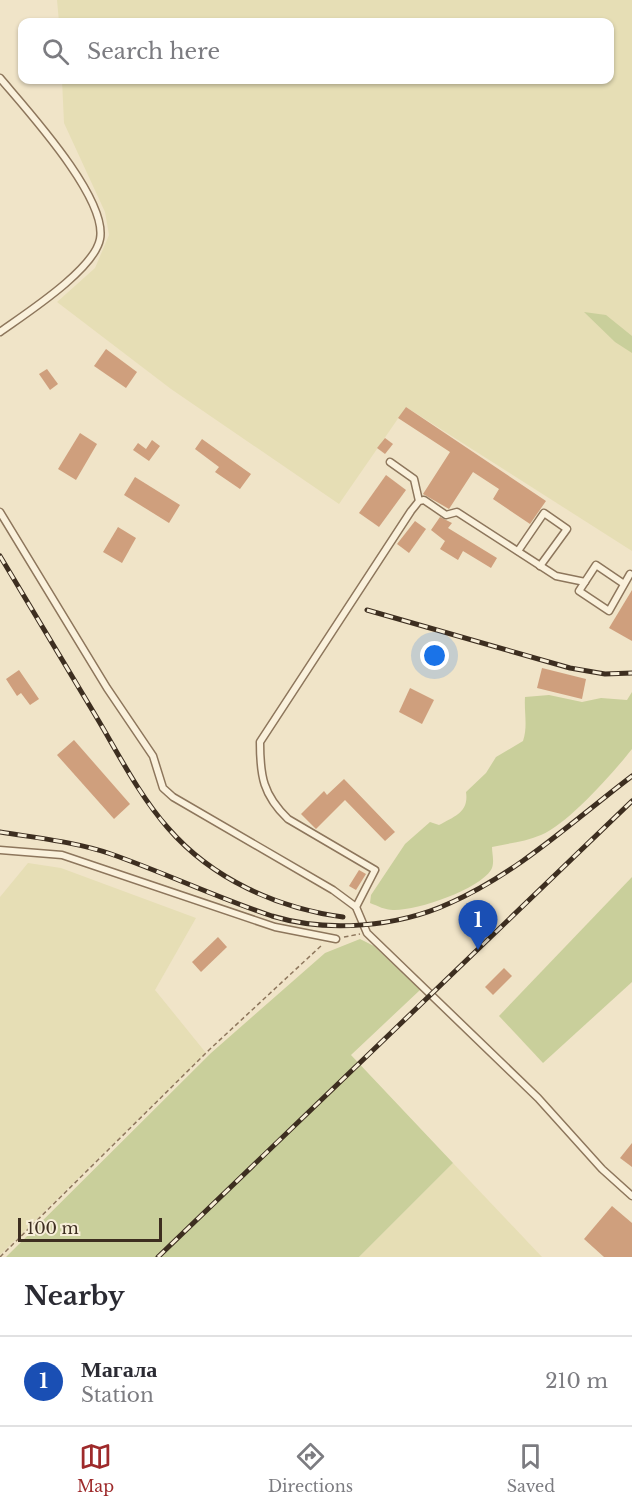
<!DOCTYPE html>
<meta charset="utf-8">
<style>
:root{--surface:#fff;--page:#f7f7f7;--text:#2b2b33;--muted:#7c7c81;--line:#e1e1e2;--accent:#9e2a2b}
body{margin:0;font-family:"Libre Baskerville",serif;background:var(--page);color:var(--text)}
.scale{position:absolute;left:18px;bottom:15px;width:144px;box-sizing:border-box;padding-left:6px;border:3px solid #3d2e20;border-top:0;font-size:16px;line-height:21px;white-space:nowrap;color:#3d2e20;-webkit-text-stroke:4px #f7eed8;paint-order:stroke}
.you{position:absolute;left:435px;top:656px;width:21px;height:21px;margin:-15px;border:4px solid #fff;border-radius:50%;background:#1a73e8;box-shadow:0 0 0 9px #1a73e833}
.badge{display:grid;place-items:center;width:39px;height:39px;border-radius:50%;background:var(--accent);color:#fff;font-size:20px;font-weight:700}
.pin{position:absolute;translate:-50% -50px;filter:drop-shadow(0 2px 3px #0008)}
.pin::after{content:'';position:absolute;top:32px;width:21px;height:18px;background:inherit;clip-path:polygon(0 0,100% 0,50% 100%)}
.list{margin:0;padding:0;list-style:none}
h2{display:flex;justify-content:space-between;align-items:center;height:78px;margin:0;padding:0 24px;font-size:26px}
h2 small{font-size:20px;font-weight:400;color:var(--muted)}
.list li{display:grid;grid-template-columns:39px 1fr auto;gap:18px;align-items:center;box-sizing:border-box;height:90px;padding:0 24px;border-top:2px solid var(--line)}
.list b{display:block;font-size:22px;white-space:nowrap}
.list p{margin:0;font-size:20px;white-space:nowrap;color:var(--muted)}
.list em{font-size:20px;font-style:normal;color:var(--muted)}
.icon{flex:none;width:33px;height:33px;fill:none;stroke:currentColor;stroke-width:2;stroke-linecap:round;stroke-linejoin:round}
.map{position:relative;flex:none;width:632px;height:1257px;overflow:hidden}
.search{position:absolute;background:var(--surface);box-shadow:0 2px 4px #0004;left:18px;right:18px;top:18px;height:66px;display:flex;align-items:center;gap:15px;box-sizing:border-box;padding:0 21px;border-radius:12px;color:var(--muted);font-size:22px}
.sheet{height:168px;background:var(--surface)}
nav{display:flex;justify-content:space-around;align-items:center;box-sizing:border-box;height:84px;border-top:2px solid var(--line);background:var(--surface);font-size:16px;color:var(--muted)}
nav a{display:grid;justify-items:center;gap:3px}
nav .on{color:var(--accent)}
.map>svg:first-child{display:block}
.farmland{fill:#e6deb5}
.green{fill:#c9cf9b}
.building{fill:#cf9f7d}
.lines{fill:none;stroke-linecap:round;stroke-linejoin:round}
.service-casing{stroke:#8d765c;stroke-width:9}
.path{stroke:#8d765c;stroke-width:1.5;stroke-dasharray:4.5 3;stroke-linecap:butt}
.service{stroke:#faf1dc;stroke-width:6}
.rail-casing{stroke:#3d2e20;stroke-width:5}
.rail{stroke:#f7eed8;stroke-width:3;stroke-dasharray:9;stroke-linecap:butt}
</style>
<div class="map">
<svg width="632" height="1257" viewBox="0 0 632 1257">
<rect width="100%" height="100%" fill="#f0e4c8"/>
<!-- farmland -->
<g class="farmland">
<path d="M 57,0 L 632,0 L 632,551 L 406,407 L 339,504 L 171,389 L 57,302 L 95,268 L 109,235 L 105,212 L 64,123 L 62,80 L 610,80 L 610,22 L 59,22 Z"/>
<path d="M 28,863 L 61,868 L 196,918 L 155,990 L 206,1053 L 0,1255 L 0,897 Z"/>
<path d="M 453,1163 L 542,1257 L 359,1257 Z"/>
</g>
<!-- green -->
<g class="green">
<path d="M 584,312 L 606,315 L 632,336 L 632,353 L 615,342 Z"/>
<path d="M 632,692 L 632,749 C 613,773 568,824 541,835 C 525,842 509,843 492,847 C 492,854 495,863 491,870 C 478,890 416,911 393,910 C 385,910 378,906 370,903 L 371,895 L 405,844 L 430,822 L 439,825 C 455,816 469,812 466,792 L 486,773 L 496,757 L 523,741 C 528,726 524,713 525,697 L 549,695 L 582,702 L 601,698 L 627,700 Z"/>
<path d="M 632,877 L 632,982 L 543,1063 L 499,1016 Z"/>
<path d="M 360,939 L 374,946 L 420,990 L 351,1055 L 453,1163 L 359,1257 L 6,1257 L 211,1053 L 325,953 Z"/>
</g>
<!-- building -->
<g class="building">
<path d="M 106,349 L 137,372 L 126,388 L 94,366 Z"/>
<path d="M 47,369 L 58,384 L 50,390 L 39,374 Z"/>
<path d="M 406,407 L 546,501 L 530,524 L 493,499 L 499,489 L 473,472 L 449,509 L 423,494 L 450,452 L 398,418 Z"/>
<path d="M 80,433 L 97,444 L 76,480 L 58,469 Z"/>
<path d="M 385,438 L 393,444 L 385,454 L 377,448 Z"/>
<path d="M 202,439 L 251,474 L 240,489 L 215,472 L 219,467 L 195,449 Z"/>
<path d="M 152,440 L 160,446 L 149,461 L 133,450 L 138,443 L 146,449 Z"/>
<path d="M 386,475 L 406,490 L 379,527 L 359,513 Z"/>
<path d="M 135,477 L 180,505 L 169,523 L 124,495 Z"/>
<path d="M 440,517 L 452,523 L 448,528 L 497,558 L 491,568 L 463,551 L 458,560 L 440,549 L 445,541 L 431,530 Z"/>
<path d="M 415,521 L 426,529 L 409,553 L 397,544 Z"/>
<path d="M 118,527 L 136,538 L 122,563 L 103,552 Z"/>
<path d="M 632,590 L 632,641 L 609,628 Z"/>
<path d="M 542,668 L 586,679 L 582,699 L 537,688 Z"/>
<path d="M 19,670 L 39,699 L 30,705 L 21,693 L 17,696 L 6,679 Z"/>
<path d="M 410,688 L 434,700 L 422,724 L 399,712 Z"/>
<path d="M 74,740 L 130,804 L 114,819 L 57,755 Z"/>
<path d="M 344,779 L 395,832 L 385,841 L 345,800 L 316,829 L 301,814 L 324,791 L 327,795 Z"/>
<path d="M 359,870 L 366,874 L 356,890 L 349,886 Z"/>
<path d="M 218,937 L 227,947 L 201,972 L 192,962 Z"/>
<path d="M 504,968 L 512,976 L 493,995 L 485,987 Z"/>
<path d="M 632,1143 L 632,1167 L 620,1158 Z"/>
<path d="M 612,1206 L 632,1223 L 632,1257 L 604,1257 L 584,1239 Z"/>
</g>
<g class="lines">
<defs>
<g id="service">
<path d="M 0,78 C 26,109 108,198 100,239 C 94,270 25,314 0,332"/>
<path d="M 390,462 L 414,479 L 419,501"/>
<path d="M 0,512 L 107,688 L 153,756 L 163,788 L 173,797 L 333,890 L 356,907 L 367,933 L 538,1098 L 602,1169 L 632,1196"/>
<path d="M 518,551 L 544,513 L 567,529 L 540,566"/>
<path d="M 624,584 L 596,565 L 579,591 L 609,611 L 630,574"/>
<path d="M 0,850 L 62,855 L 275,927 L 336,939"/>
<path d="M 356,907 L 375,870 L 288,819 C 263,795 260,776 260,742 L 411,511 L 419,501 L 424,500 L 446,515 L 457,512 L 556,576 L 585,582"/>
</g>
</defs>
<!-- service casing -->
<use href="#service" class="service-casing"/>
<!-- path -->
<g class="path">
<path d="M 344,937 L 360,934"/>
<path d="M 0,1257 L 209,1050 L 323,944"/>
</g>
<!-- service -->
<use href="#service" class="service"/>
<defs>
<g id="rail">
<path d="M 0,556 C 31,608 63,661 94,713 C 117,751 138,794 168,828 C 212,879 277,908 343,917"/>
<path d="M 367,610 L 570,668 L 605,674 L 632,673"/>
<path d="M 0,832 C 37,838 76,842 111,854 C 165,873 218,898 272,916 C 328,933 398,927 450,903 C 518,873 574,820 632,776"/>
<path d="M 158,1257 L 632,801"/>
</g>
</defs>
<!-- rail casing -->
<use href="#rail" class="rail-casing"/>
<!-- rail -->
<use href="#rail" class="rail"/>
</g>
</svg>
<div class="scale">100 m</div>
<div class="you"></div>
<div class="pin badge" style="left:478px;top:950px;background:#1a4fb4">1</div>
<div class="search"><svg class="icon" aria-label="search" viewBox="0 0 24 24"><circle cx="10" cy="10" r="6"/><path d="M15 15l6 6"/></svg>Search here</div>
</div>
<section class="sheet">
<h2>Nearby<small></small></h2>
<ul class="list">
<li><span class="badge" style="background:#1a4fb4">1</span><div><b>Магала</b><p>Station</p></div><em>210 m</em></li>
</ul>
</section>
<nav>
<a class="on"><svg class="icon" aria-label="map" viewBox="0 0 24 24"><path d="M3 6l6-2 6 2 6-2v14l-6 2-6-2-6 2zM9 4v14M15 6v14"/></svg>Map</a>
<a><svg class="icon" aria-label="directions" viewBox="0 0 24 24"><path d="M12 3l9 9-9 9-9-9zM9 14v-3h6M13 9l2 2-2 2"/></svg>Directions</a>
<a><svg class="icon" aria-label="saved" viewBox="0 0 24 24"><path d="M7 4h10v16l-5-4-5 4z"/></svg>Saved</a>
</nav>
